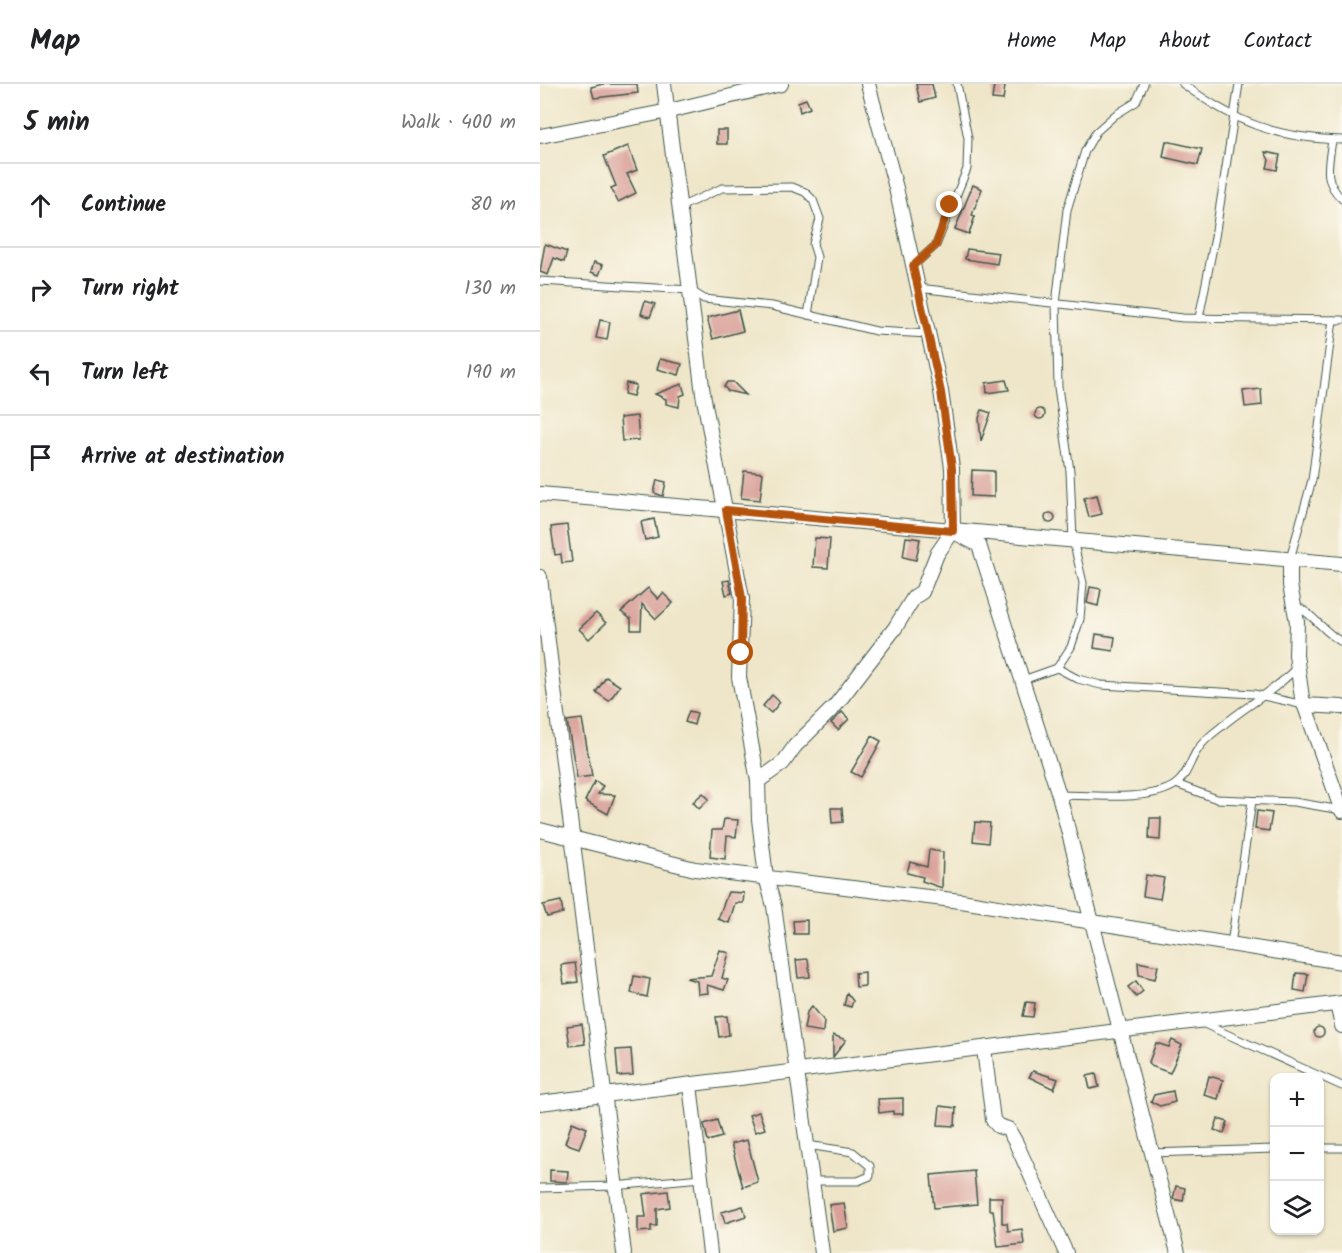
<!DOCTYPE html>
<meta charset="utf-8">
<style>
:root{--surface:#fff;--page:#f2f2f2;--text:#202124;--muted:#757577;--line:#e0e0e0}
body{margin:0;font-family:Kalam,sans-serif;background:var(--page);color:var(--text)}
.controls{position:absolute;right:18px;bottom:18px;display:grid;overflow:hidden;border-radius:12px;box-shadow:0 2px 4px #0004}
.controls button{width:54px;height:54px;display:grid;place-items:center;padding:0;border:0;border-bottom:2px solid var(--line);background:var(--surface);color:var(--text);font:30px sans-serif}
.stop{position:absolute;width:18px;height:18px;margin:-14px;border:4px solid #b45309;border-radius:50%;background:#fff}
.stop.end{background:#b45309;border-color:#fff;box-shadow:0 2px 6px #0008}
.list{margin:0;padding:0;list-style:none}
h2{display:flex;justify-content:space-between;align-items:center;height:78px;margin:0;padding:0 24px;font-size:26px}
h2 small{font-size:20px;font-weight:400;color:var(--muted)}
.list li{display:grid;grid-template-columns:39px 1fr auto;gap:18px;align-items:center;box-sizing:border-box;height:84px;padding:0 24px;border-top:2px solid var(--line)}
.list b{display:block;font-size:22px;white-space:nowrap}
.list em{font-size:20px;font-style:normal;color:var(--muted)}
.icon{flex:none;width:33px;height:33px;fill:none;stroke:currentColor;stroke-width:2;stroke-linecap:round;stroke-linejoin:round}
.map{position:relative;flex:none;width:802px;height:1169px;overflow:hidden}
header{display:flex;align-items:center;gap:36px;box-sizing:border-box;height:84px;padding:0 30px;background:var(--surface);border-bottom:2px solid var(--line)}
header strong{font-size:28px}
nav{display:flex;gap:33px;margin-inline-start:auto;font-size:21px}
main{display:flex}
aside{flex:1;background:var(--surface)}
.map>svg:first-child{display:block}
.building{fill:#d9a19a}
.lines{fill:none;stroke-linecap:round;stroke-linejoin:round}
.service-casing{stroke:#3e564a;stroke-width:9}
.minor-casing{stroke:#3e564a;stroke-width:16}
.service{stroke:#fff;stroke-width:7}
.minor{stroke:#fff;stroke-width:14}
.route{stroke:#b45309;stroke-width:8}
</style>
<header>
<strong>Map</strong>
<nav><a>Home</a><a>Map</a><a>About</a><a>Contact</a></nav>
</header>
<main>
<aside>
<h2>5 min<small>Walk · 400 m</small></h2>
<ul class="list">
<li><svg class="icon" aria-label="ahead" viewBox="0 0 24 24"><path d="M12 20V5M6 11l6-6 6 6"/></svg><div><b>Continue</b></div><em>80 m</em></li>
<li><svg class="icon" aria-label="right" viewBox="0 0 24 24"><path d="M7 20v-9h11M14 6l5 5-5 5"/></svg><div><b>Turn right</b></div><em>130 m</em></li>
<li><svg class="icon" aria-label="left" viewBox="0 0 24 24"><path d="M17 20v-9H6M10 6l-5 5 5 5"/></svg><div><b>Turn left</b></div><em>190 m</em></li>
<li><svg class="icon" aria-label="arrive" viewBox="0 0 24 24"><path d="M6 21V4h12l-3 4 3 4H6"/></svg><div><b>Arrive at destination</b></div></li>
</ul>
</aside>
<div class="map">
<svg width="802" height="1169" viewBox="0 0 802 1169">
<rect width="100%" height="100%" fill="#fbf7ec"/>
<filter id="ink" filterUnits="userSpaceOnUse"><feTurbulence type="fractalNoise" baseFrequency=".0167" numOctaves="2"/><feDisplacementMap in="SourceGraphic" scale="12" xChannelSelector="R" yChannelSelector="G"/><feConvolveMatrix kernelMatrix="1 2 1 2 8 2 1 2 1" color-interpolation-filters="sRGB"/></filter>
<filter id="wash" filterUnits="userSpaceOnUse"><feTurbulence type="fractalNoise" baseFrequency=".008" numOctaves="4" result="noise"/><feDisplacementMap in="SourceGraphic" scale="24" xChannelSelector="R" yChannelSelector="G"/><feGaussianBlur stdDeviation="1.35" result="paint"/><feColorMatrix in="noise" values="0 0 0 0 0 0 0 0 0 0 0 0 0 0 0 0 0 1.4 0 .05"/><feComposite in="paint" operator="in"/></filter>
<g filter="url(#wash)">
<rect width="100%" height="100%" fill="#efe6c9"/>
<g id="blocks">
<!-- building -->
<g class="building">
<path d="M 63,0 L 97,0 L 98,9 L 54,14 L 51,3 Z"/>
<path d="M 376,0 L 392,0 L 395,14 L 380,18 Z"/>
<path d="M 454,1 L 465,2 L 463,16 L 452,15 Z"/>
<path d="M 266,15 L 270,24 L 260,28 L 258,18 Z"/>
<rect x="177" y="46" width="10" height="14"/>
<path d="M 626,57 L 662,65 L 658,81 L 623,73 Z"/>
<path d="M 88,62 L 97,86 L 87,90 L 96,109 L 78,118 L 71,104 L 76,102 L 64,72 Z"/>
<path d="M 725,68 L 740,71 L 737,86 L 727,84 L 729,76 Z"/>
<path d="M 433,101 L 442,105 L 432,131 L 435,132 L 429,150 L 415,145 Z"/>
<path d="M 5,160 L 27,168 L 24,178 L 14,174 L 8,191 L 0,188 Z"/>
<path d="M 427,165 L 459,169 L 457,180 L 425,175 Z"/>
<path d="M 54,178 L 63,181 L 59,191 L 51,188 Z"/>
<path d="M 105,217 L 115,220 L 110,233 L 101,230 Z"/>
<path d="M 198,226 L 203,247 L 173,255 L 167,234 Z"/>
<path d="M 60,236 L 70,238 L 67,256 L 56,254 Z"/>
<path d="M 120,275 L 142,280 L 139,291 L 117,285 Z"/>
<path d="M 466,296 L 469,306 L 447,309 L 446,299 Z"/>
<path d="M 187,298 L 193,298 L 206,311 L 188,307 L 184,303 Z"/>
<path d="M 86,299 L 96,301 L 93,312 L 84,310 Z"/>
<path d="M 142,300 L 145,310 L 140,312 L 139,323 L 126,320 L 126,315 L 115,310 Z"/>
<path d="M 721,305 L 722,321 L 705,323 L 703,307 Z"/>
<circle cx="500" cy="330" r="5"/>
<path d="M 442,326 L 451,329 L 441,357 L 439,334 Z"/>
<path d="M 97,332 L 99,356 L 82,357 L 80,334 Z"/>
<path d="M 432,386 L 454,387 L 454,413 L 431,412 Z"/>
<path d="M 204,387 L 223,389 L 220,416 L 201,414 Z"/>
<path d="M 117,396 L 126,398 L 123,412 L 114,409 Z"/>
<path d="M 557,411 L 562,430 L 549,433 L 544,414 Z"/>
<circle cx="510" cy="434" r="5"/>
<path d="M 114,435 L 118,453 L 105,456 L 101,438 Z"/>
<path d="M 27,441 L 32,478 L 22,479 L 21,470 L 15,471 L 11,443 Z"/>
<path d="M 366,453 L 380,455 L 376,476 L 363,473 Z"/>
<path d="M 275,454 L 290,455 L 288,484 L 273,483 Z"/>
<path d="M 189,496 L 192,509 L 186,511 L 183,497 Z"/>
<path d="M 550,503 L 561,505 L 558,522 L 547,519 Z"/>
<path d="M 108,504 L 118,515 L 123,509 L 133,519 L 116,535 L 102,520 L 101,546 L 91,546 L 91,535 L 81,528 Z"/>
<path d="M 56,529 L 66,539 L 49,555 L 39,545 Z"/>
<path d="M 556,550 L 575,553 L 573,567 L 554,564 Z"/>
<path d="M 66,593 L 80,602 L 69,617 L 56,608 Z"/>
<path d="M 232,611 L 240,618 L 231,629 L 223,622 Z"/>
<path d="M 149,627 L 157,629 L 154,641 L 145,638 Z"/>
<path d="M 302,628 L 309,635 L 298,646 L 291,639 Z"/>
<path d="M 42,635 L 52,692 L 37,694 L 27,637 Z"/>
<path d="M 332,652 L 341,657 L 321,693 L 311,688 Z"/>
<path d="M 55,697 L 63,702 L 58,710 L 75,711 L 68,730 L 45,717 Z"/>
<path d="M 163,709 L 169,715 L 159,725 L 153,718 Z"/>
<path d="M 291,724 L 302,724 L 303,738 L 292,739 Z"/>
<path d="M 717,727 L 732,729 L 729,747 L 715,745 Z"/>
<path d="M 610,734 L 621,734 L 620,756 L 609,755 Z"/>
<path d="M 184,735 L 198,736 L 196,753 L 187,752 L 185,775 L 170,773 L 172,746 L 182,746 Z"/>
<path d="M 435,738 L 450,739 L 448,759 L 433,757 Z"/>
<path d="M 389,766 L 403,768 L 402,804 L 382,797 L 383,793 L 367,789 L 370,778 L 387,783 Z"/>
<path d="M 606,791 L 624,794 L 620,815 L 603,812 Z"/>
<path d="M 188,808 L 204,809 L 203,819 L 195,819 L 189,839 L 178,835 Z"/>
<path d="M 21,817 L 23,829 L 7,833 L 3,821 Z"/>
<path d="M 267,836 L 267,850 L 254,850 L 253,837 Z"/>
<path d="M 180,866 L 189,869 L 182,894 L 188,896 L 184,906 L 167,901 L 168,909 L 158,910 L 157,897 L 146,894 L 171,892 Z"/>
<path d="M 268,875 L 270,893 L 258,894 L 256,876 Z"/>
<path d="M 598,878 L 618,882 L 615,895 L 599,891 Z"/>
<path d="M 35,879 L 38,898 L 24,900 L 21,881 Z"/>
<path d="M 325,888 L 325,902 L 316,903 L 315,889 Z"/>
<path d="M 756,889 L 768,890 L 765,908 L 754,906 Z"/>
<path d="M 94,892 L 110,895 L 107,913 L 91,909 Z"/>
<path d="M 596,897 L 603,907 L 596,913 L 588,903 Z"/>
<path d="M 307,909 L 313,917 L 311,923 L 304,921 Z"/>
<path d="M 486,918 L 495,919 L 493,933 L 483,932 Z"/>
<path d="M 272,922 L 284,937 L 283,948 L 264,945 L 267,928 Z"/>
<path d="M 187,932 L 189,951 L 179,953 L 176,933 Z"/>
<path d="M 42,940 L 45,960 L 30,962 L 27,942 Z"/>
<circle cx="779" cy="948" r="5"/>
<path d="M 293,951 L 306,956 L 293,973 Z"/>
<path d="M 632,956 L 642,961 L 630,989 L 611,982 L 609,978 L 616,959 L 629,963 Z"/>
<path d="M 91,965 L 93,991 L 78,992 L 76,966 Z"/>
<path d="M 493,987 L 518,995 L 514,1005 L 489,993 Z"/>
<path d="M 556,990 L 559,1003 L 550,1005 L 547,992 Z"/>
<path d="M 669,992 L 683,996 L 678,1015 L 664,1011 Z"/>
<path d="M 633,1007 L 635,1018 L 620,1022 L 611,1018 L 614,1011 Z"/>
<path d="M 363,1014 L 363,1030 L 353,1030 L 353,1027 L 339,1029 L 338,1015 Z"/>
<path d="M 400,1022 L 416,1024 L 415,1042 L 398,1041 Z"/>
<path d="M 219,1028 L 225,1045 L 215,1048 L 209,1031 Z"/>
<path d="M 678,1035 L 688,1038 L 684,1049 L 674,1046 Z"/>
<path d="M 177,1036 L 182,1053 L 168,1057 L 164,1040 Z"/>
<path d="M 32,1038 L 47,1044 L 39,1064 L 25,1059 Z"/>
<path d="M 207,1056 L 218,1098 L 203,1103 L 191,1060 Z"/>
<path d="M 10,1086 L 28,1087 L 27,1098 L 10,1097 Z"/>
<path d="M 434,1087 L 437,1120 L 394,1124 L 391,1091 Z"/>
<path d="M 636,1102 L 645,1104 L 643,1117 L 633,1115 Z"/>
<path d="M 128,1107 L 130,1123 L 117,1125 L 117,1142 L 111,1142 L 111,1147 L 98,1148 L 98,1133 L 106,1133 L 103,1110 Z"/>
<path d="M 449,1113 L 462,1113 L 462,1139 L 467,1139 L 468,1147 L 482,1145 L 484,1160 L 458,1163 L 453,1126 L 449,1126 Z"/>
<path d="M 304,1119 L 308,1144 L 293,1147 L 289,1121 Z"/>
<path d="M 203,1122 L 206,1132 L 185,1139 L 182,1128 Z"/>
</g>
</g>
</g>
<g filter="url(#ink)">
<use href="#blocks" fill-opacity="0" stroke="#3e564a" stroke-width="1.5"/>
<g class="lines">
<defs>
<g id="service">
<path d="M 643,0 C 696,39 736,54 802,56"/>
<path d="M 792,56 C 789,80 782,96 802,115"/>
<path d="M 140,123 L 182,104 L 252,103 L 265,108 L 273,116 L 280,135 L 273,160 L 277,173 L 268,231"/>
<path d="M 373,182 L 396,161 L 427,85 L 428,54 L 417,0"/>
<path d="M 0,197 L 150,206 L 164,215 L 232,222 L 336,247 L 388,250"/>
<path d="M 378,204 L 643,234 L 802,236"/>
<path d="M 659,234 L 675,153 L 699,0"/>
<path d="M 750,475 L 772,396 L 793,236"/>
<path d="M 755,522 C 771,527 784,549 802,558"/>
<path d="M 517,584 L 538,595 L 561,601 L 714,610 L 764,621"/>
<path d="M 483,596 L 517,584 L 531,563 L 540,535 L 543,499 L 533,456 L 530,387 L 518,303 L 516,220 L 527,126 L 545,67 L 556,48 L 575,31 L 596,18 L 604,0"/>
<path d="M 636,700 L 677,715 L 754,718 L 801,726"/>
<path d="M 519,711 C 549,711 612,718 636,700 C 648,691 650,676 658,665 C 664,656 673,649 681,643 C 705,622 734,608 756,584"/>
<path d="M 691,860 L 712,717"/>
<path d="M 662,939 L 802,1002"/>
<path d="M 267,1061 L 313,1068 L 330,1082 L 330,1092 L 318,1097 L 272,1097"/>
<path d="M 780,1064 L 802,1064"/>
<path d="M 611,1069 L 734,1065"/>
<path d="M 0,1104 L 74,1102 L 161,1094"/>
</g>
<g id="minor">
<path d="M 124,0 L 163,310 L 202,514 L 199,593 L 218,697 L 219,735 L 226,793 L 234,822 L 282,1169"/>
<path d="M 0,52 L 129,27 L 241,0"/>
<path d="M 0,410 L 802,480"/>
<path d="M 418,450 L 439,461 L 519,711 L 638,1169"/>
<path d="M 750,476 L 750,501 L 757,538 L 756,571 L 762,614 L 802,727"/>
<path d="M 0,493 L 84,1169"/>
<path d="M 764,621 L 802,623"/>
<path d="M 218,697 L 243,679 L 255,662 L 295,622 L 355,544 L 374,513 L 382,508 L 397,470 L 413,447 L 412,384 L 401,307 L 356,104 L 328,0"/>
<path d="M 0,746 L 155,785 L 421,817 L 802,878"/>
<path d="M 797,920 L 802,942"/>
<path d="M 444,965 L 453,1036 L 458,1042 L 468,1045 L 476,1059 L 526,1169"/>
<path d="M 150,1001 L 170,1169"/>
<path d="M 0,1019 L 802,919"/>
</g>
</defs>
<!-- service casing -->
<use href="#service" class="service-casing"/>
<!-- minor casing -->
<use href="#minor" class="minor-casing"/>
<!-- service -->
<use href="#service" class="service"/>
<!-- minor -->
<use href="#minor" class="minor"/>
</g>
</g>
<g class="lines" filter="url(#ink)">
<!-- route -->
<path class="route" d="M 201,569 L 202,514 L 186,426 L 413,447 L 412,384 L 401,308 L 373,182 L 396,161 L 410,121"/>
</g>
</svg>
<div class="controls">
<button>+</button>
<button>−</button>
<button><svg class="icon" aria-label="layers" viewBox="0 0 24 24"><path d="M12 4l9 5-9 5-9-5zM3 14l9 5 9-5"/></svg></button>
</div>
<div class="stop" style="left:201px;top:569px"></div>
<div class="stop end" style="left:410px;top:121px"></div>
</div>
</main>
